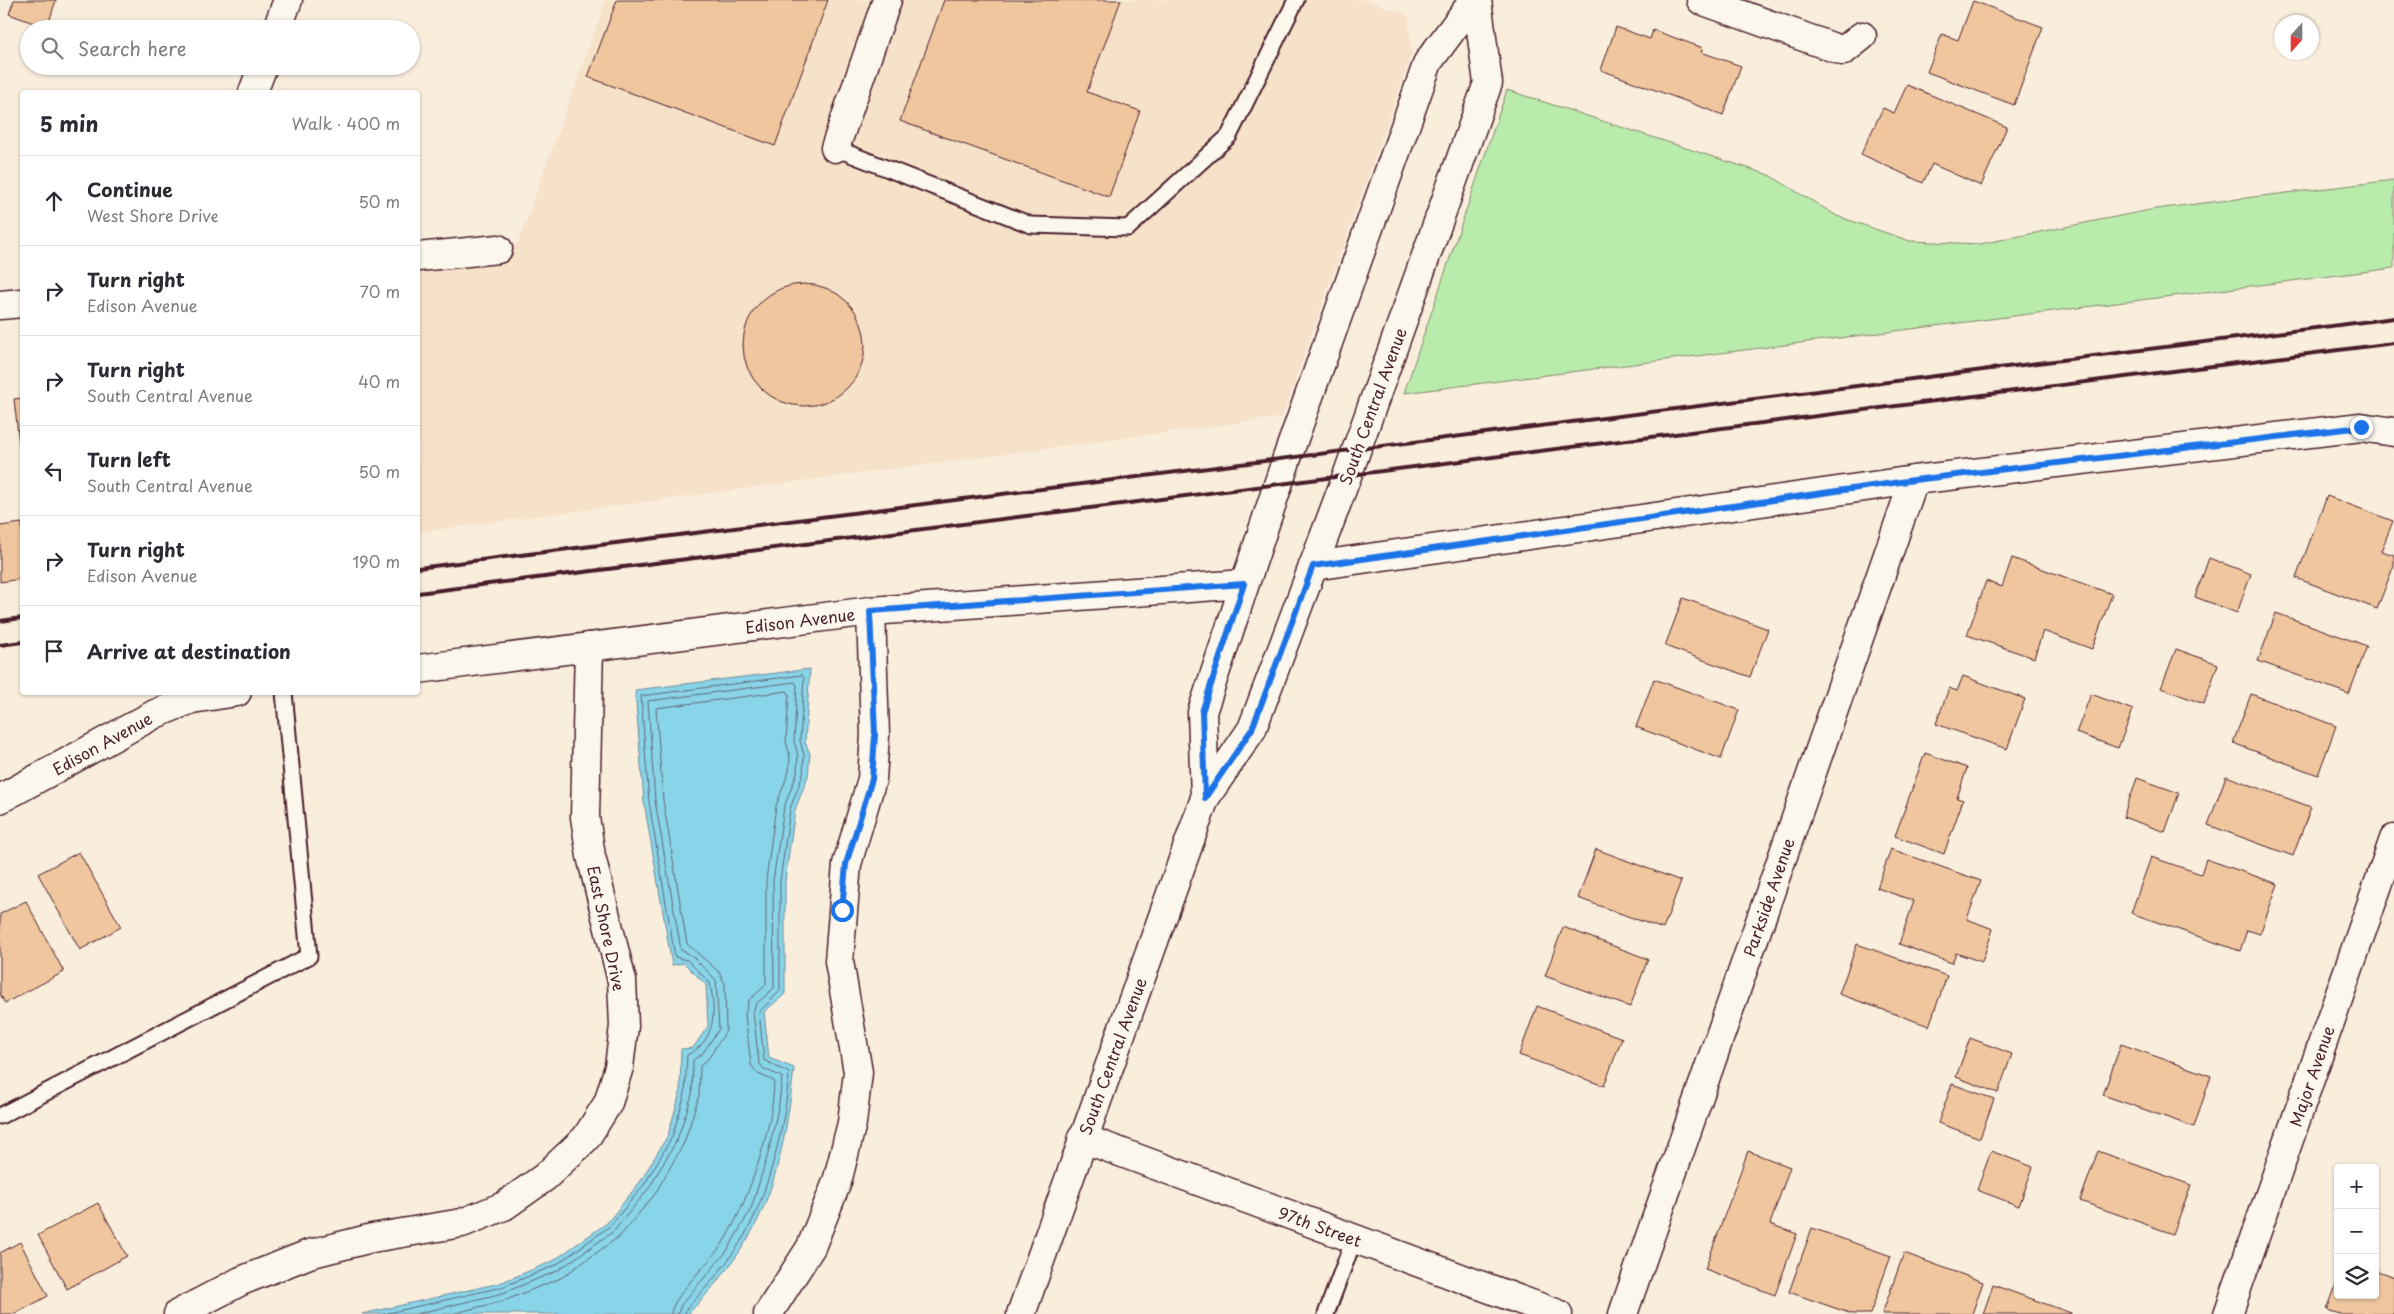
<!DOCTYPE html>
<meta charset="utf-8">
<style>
:root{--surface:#fff;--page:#f2f2f3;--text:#2b2b33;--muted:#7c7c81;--line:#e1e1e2}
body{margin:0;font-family:"Playpen Sans",sans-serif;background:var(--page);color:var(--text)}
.controls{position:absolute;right:15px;bottom:15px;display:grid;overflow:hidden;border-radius:5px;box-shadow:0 1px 4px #0004}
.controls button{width:45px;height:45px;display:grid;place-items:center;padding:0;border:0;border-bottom:1px solid var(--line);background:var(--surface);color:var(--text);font:25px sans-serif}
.compass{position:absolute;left:2274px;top:15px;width:45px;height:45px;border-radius:50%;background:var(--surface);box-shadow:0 1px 4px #0004;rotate:201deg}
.stop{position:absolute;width:15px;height:15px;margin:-11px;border:4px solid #1a73e8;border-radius:50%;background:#fff}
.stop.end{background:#1a73e8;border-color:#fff;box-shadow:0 1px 5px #0008}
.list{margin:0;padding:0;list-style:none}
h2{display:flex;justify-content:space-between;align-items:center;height:65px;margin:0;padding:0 20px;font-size:21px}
h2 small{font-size:16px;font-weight:400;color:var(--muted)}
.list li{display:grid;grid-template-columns:32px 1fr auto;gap:15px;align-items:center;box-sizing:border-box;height:90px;padding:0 20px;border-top:1px solid var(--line)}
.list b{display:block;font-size:19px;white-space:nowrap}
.list p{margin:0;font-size:16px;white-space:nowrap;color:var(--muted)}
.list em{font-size:16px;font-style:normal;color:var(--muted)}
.icon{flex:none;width:28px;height:28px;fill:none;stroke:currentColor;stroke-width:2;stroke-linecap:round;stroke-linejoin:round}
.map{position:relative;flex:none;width:2394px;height:1314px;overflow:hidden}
.search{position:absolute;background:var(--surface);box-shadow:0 1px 4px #0004;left:20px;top:20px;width:400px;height:55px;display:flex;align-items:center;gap:12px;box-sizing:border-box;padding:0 18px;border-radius:28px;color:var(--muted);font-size:19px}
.panel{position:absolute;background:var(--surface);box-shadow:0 1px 4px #0004;left:20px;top:90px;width:400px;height:605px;border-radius:5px}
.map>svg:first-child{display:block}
.built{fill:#f6e1c9}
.green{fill:#b9ecac;stroke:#82866c}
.water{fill:#88d4e8;stroke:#6f8c9c}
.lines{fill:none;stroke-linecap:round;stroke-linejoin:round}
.shore{stroke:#636777;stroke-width:1}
.building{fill:#efc69e;stroke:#4a1f2b}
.lane-casing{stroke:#4a1f2b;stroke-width:19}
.street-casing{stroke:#4a1f2b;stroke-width:31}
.secondary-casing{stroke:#4a1f2b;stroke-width:31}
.lane{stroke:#fbf7ec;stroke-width:15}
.street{stroke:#fbf7ec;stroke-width:28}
.secondary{stroke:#fbf7ec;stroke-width:28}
.rail{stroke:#4a1f2b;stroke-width:4}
.route{stroke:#1a73e8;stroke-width:6}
.labels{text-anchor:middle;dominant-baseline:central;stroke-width:5;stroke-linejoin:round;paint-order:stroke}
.street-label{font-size:16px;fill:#4a1f2b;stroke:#fbf7ec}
</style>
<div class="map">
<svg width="2394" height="1314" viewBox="0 0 2394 1314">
<rect width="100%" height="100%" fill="#f9eddc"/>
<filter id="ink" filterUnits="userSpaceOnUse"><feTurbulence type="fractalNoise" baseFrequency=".02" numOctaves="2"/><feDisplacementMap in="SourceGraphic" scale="10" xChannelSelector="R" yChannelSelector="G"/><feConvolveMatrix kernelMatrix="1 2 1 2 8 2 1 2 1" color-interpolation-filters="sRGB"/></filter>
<g filter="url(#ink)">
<!-- built -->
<path class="built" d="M 606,0 L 1366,0 L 1408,15 L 1412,53 L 1282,417 L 418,532 L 418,257 L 498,249 L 518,243 Z"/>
<!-- green -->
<path class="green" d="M 1507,90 L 1769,175 L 1837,216 L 1910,241 L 1980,244 L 2155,209 L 2394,180 L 2394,268 L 1404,393 Z"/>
<!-- water -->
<path class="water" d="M 810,669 L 805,742 L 810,754 L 808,776 L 795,810 L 785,881 L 785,994 L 764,1012 L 769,1058 L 794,1068 C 789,1116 781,1168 761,1213 C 745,1250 716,1285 688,1314 L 362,1314 L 500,1283 L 553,1261 L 607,1223 L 640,1182 L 668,1135 L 680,1093 L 681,1049 L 693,1048 L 708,1026 L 706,985 L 684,963 L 672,965 L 644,802 L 635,690 Z"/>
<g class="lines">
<!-- shore -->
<g class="shore">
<path d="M 384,1314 L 502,1287 L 556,1265 L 610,1226 L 644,1185 L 672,1137 L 685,1094 L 687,1055 C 716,1041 716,1012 710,983 L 687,960 L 675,957 L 649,802 L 641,696 L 802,675 L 804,678 L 800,741 L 804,755 L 803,774 L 790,809 L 780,881 L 780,991 L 759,1012 L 764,1060 L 789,1073 C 786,1118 774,1168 757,1210 C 742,1247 713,1281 686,1309 L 685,1314"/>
<path d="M 416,1314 L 503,1293 L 557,1271 L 614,1231 L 649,1188 L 677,1140 L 692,1095 L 693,1060 L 702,1054 L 719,1029 L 716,980 L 691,955 L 681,950 L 655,801 L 648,701 L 795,682 L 797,685 L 794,741 L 798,756 L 797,773 L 784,807 L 773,881 L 774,988 L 756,1004 L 753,1012 L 759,1063 L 764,1069 L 782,1077 L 779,1104 L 768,1154 L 751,1209 L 727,1251 L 681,1305 L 678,1314"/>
<path d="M 452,1314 L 506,1300 L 561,1278 L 620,1236 L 655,1194 L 684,1143 L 699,1096 L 700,1066 L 708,1059 L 726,1031 L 725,984 L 719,972 L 687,944 L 663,800 L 656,708 L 787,691 L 789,694 L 786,741 L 790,757 L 789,771 L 776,806 L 766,880 L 766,985 L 749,1000 L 745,1014 L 751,1065 L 758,1074 L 774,1081 C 774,1127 746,1210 720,1247 C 709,1262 671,1299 671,1314"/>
</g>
</g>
<!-- building -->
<g class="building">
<path d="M 14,0 L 56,0 L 47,28 L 9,14 Z"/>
<path d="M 617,0 L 828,0 L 775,146 L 588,77 Z"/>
<path d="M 944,0 L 1121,0 L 1087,92 L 1140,111 L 1109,197 L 900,121 Z"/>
<path d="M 1973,1 L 2043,27 L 2014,105 L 1927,72 L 1942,34 L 1958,40 Z"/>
<path d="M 1616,27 L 1650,39 L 1653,30 L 1703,48 L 1701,52 L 1741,66 L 1723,115 L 1601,70 Z"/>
<path d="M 1907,85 L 2007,127 L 1981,186 L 1932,164 L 1923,183 L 1861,154 L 1883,108 L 1894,113 Z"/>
<circle cx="804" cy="345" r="61"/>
<path d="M 22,398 L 22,443 L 19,443 L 14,399 Z"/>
<path d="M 2327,496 L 2393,521 L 2381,551 L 2394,555 L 2394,565 L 2377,609 L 2296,578 Z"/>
<path d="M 22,523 L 22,579 L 0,582 L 0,526 Z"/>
<path d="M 2012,558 L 2112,594 L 2092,649 L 2043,631 L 2034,658 L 1967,635 L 1986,581 L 2002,587 Z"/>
<path d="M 2209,558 L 2251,574 L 2237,613 L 2195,597 Z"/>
<path d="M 1683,598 L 1768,629 L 1750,677 L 1665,646 Z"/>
<path d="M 2276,613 L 2367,646 L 2349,694 L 2258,661 Z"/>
<path d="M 2176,649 L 2218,664 L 2204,704 L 2161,688 Z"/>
<path d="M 1963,676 L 2025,699 L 2007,749 L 1936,724 L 1949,688 L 1957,691 Z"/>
<path d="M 1654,679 L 1739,710 L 1721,759 L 1636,727 Z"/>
<path d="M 2091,694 L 2133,710 L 2118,748 L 2076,733 Z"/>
<path d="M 2251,694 L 2336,726 L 2318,775 L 2233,743 Z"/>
<path d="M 1925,753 L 1967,768 L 1957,798 L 1963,800 L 1944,854 L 1895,836 Z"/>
<path d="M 2226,776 L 2311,807 L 2293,856 L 2208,825 Z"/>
<path d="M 2137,778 L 2179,793 L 2165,832 L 2123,817 Z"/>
<path d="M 1596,849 L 1681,881 L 1663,929 L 1578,898 Z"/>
<path d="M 1891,849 L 1981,881 L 1967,919 L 1993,929 L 1982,962 L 1956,953 L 1952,963 L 1899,944 L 1914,901 L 1877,888 Z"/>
<path d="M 79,852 L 121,927 L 80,950 L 38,874 Z"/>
<path d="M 2151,857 L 2201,874 L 2206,859 L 2278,884 L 2260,934 L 2247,930 L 2240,951 L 2131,913 Z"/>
<path d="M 26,901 L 64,972 L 5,1003 L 0,994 L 0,914 Z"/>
<path d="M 1563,927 L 1648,959 L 1630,1007 L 1545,976 Z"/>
<path d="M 1857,944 L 1947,976 L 1929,1026 L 1839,994 Z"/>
<path d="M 1537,1006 L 1622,1038 L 1604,1086 L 1519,1055 Z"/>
<path d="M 1970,1038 L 2012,1054 L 1998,1093 L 1956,1077 Z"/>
<path d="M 2121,1044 L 2211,1076 L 2194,1127 L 2103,1095 Z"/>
<path d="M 1952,1084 L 1994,1099 L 1980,1138 L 1938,1123 Z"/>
<path d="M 1748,1151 L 1790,1167 L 1770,1224 L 1797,1234 L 1775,1295 L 1705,1269 Z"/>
<path d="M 1991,1151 L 2033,1167 L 2019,1206 L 1977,1190 Z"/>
<path d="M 2098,1151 L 2191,1185 L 2173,1234 L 2080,1201 Z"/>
<path d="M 98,1203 L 127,1256 L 67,1289 L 38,1235 Z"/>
<path d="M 1812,1228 L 1891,1256 L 1870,1314 L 1852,1314 L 1789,1292 Z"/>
<path d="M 20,1242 L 48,1296 L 15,1314 L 0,1314 L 0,1253 Z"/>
<path d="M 1904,1253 L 1983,1282 L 1972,1314 L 1882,1314 Z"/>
<path d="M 2375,1270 L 2394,1277 L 2394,1314 L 2340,1314 L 2327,1310 L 2338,1280 L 2338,1295 L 2375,1295 Z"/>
<path d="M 1993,1285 L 2071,1313 L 2071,1314 L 1983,1314 Z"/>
</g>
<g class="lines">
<defs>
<g id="lane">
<path d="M 835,148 L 1031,225 L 1128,228 L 1229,136 L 1296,0"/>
<path d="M 0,1116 L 309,956 L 284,692"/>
<path d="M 1326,1314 L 1354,1239"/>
</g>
<g id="street">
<path d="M 1701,0 L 1843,51 L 1862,36"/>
<path d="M 277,29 L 288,0"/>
<path d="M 253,92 L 263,66"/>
<path d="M 835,148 L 887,0"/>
<path d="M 418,257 L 498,249"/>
<path d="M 0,305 L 22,303"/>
<path d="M 1313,566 L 1914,480 L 2361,427 L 2394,432"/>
<path d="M 418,669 L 871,611 L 1244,584"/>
<path d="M 0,799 L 155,714 L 192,699 L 237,692"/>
<path d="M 1082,1138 L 1558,1314"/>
<path d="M 178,1314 L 241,1281 L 309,1254 L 372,1238 L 462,1223 L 504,1206 L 545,1177 L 586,1138 L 608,1103 L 619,1067 L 624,1026 L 622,981 L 591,856 L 585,817 L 589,647"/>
<path d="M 768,1314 L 811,1247 L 837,1182 L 852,1123 L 858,1072 L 839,961 L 847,864 L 872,779 L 875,735 L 871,611"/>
<path d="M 1623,1314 L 1914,480"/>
<path d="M 2228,1314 L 2394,839"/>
</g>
<g id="secondary">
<path d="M 1205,798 L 1202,712 L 1287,458 L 1428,62 L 1474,0"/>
<path d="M 1021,1314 L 1205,798 L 1252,729 L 1347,476 L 1488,83 L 1477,0"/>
</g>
</defs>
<!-- lane casing -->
<use href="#lane" class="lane-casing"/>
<!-- street casing -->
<use href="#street" class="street-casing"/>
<!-- secondary casing -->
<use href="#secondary" class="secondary-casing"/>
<!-- lane -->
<use href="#lane" class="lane"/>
<!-- street -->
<use href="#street" class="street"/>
<!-- secondary -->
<use href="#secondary" class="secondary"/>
<!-- rail -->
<g class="rail">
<path d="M 418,568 L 2394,318"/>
<path d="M 418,593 L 2394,343"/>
<path d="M 0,621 L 22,618"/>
<path d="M 0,645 L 22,642"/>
</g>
</g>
</g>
<g class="lines" filter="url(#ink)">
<!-- route -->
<path class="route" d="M 842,910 L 846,864 L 872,779 L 875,735 L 870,611 L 1244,584 L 1202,712 L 1205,798 L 1252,729 L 1313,566 L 1914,480 L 2361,427"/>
</g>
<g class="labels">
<!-- street labels -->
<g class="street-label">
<text transform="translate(1372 406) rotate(-70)">South Central Avenue</text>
<text transform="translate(800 620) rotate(-7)">Edison Avenue</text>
<text transform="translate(102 743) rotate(-29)">Edison Avenue</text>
<text transform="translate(1768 897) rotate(-71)">Parkside Avenue</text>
<text transform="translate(607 928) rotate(78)">East Shore Drive</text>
<text transform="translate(1112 1056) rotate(-70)">South Central Avenue</text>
<text transform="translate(2311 1076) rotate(-71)">Major Avenue</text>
<text transform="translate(1320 1226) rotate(20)">97th Street</text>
</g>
</g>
</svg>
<div class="controls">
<button>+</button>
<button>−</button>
<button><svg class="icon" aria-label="layers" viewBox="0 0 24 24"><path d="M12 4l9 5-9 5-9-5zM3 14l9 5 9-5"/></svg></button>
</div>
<svg class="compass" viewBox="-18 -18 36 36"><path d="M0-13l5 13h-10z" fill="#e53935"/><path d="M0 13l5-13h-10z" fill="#7c7c81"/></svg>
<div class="stop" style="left:842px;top:910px"></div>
<div class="stop end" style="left:2361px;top:427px"></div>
<div class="search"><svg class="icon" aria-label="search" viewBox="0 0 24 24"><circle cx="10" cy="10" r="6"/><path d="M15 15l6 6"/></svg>Search here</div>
<section class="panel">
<h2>5 min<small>Walk · 400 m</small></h2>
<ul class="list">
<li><svg class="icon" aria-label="ahead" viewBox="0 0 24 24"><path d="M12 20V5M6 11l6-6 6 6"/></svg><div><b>Continue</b><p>West Shore Drive</p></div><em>50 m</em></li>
<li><svg class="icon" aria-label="right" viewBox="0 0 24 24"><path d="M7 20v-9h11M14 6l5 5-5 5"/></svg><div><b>Turn right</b><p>Edison Avenue</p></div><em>70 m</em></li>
<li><svg class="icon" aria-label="right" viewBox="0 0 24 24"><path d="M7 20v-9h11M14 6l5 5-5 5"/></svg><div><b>Turn right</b><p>South Central Avenue</p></div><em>40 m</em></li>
<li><svg class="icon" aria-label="left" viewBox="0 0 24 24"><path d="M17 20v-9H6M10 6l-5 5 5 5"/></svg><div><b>Turn left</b><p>South Central Avenue</p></div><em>50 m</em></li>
<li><svg class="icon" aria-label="right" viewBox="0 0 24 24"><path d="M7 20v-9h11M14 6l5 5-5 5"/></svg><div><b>Turn right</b><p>Edison Avenue</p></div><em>190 m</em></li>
<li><svg class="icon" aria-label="arrive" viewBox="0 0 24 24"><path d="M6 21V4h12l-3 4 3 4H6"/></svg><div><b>Arrive at destination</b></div></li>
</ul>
</section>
</div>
